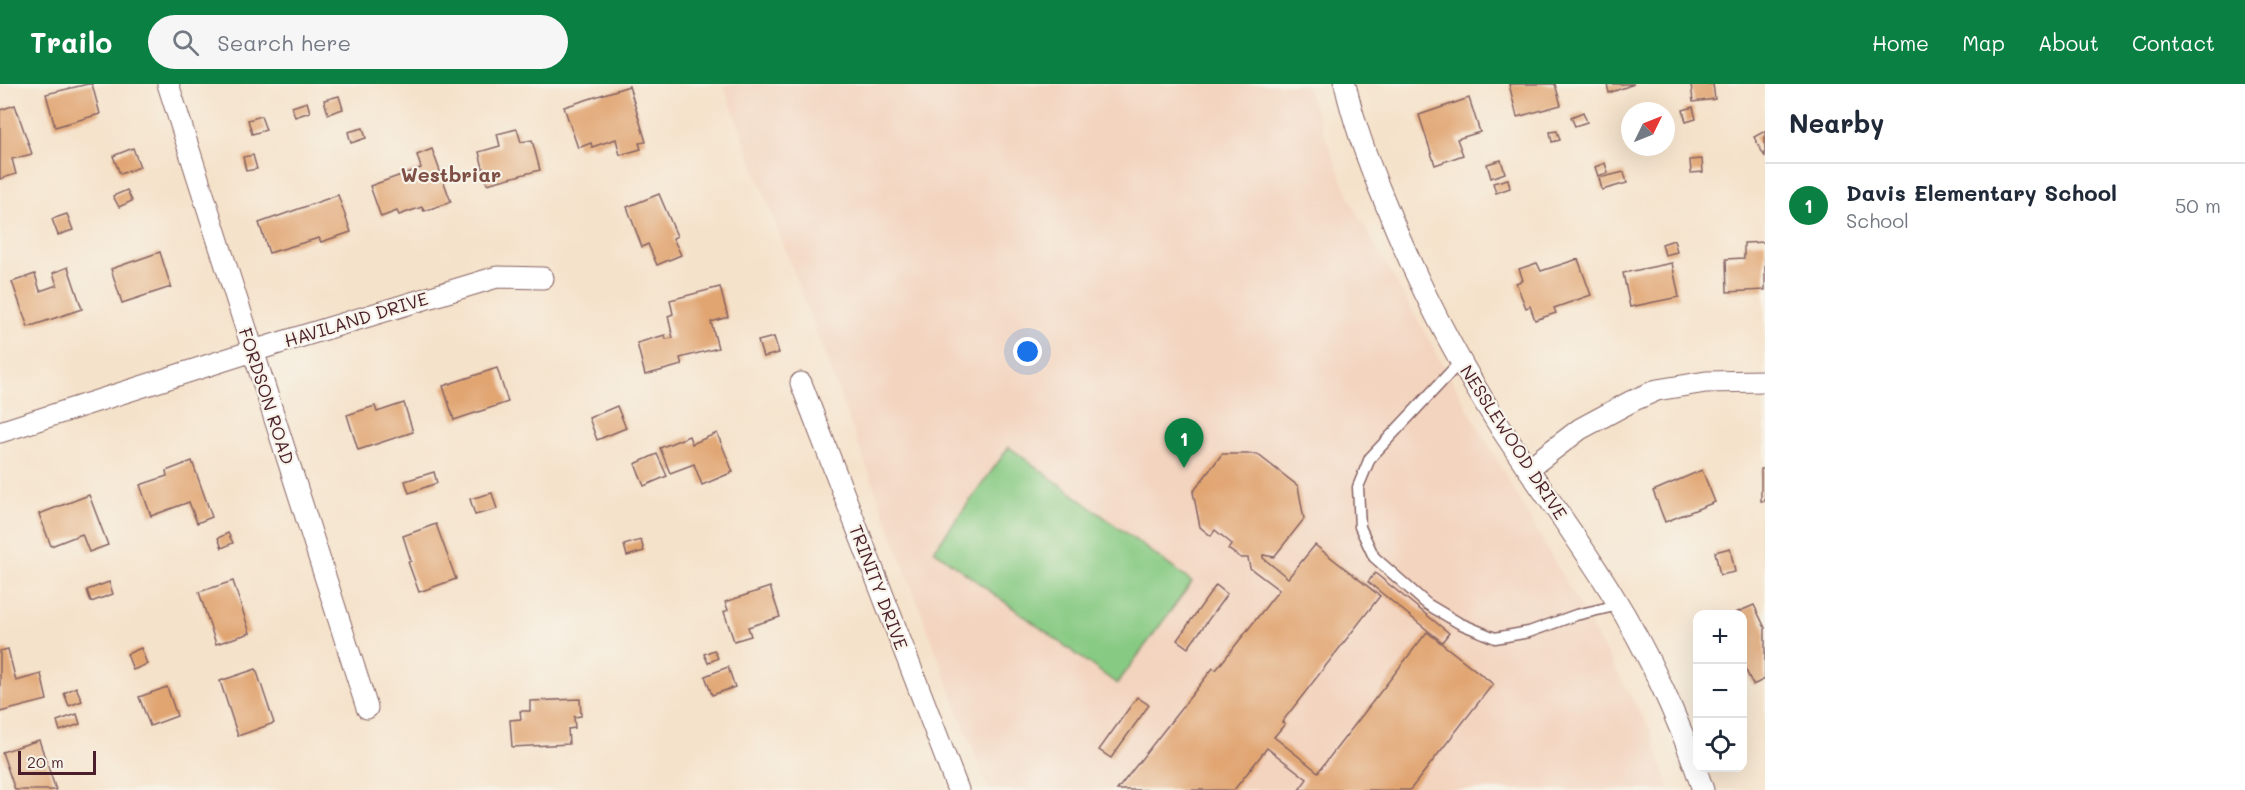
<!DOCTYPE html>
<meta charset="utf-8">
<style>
:root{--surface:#fff;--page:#f6f6f7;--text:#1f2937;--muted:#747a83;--line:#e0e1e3;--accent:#0b8043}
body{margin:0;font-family:Mali,sans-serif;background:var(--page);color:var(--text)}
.controls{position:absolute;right:18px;bottom:18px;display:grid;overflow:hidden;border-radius:12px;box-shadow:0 6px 24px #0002}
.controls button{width:54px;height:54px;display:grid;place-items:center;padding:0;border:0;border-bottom:2px solid var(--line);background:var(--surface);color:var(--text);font:30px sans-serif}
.compass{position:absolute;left:1621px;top:18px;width:54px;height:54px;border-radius:50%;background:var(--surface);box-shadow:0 6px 24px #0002;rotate:47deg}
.scale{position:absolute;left:18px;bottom:15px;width:78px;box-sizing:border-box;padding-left:6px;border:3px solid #4a1f2b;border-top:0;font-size:16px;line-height:21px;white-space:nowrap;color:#4a1f2b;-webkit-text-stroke:4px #f7f3e8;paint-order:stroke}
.you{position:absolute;left:1028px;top:268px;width:21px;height:21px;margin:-15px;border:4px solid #fff;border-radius:50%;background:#1a73e8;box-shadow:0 0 0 9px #1a73e833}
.badge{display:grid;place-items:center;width:39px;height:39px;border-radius:50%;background:var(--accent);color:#fff;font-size:20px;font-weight:700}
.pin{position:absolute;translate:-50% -50px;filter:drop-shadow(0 2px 3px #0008)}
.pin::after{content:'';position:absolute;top:32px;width:21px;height:18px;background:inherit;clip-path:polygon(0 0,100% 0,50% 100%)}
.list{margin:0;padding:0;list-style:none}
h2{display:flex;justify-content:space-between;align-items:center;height:78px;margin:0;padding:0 24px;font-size:26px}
h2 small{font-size:20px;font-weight:400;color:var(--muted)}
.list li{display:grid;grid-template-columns:39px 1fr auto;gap:18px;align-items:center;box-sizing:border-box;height:84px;padding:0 24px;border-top:2px solid var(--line)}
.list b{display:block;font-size:22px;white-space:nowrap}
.list p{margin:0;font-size:20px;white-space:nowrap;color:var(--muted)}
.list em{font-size:20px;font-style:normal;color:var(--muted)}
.icon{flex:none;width:33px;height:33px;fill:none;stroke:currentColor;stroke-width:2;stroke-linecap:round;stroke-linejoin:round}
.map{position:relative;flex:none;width:1765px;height:706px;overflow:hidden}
header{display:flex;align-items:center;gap:36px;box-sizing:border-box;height:84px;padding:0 30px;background:var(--accent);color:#fff}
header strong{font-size:28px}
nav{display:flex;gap:33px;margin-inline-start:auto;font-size:21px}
.search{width:420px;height:54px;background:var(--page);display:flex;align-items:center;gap:15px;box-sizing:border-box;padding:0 21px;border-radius:33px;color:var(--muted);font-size:22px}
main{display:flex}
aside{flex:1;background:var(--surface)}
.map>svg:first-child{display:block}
.built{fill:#f3d4bf}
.green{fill:#87ca83;stroke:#687457;stroke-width:1.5}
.building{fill:#e1a572}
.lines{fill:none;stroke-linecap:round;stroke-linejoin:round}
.service-casing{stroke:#866363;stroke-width:13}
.minor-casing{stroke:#866363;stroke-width:23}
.service{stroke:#fff;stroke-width:10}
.minor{stroke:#fff;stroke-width:21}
.labels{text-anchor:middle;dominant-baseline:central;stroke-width:4.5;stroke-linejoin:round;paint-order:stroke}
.street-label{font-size:18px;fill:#4a1f2b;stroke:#f7f3e8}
.neighbourhood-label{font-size:20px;font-weight:bold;fill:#7f4e44;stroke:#f7f3e8}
</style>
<header>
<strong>Trailo</strong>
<div class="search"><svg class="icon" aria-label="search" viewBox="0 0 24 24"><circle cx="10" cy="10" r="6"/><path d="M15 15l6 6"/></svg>Search here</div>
<nav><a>Home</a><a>Map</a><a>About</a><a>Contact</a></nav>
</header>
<main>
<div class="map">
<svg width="1765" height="706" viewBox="0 0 1765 706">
<rect width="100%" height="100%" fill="#f7f3e8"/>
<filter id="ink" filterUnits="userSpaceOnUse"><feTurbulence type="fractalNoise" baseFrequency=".0167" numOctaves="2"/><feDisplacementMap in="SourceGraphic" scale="12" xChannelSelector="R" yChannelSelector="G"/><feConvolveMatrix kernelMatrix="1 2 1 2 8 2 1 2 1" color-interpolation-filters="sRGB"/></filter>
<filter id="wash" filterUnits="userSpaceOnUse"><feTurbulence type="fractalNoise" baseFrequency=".008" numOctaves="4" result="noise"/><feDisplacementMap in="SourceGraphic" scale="24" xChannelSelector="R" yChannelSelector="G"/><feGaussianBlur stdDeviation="1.35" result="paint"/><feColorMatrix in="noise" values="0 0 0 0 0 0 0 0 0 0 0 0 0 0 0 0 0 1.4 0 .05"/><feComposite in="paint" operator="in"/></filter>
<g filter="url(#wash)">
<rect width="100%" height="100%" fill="#f5e2ca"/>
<!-- built -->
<path class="built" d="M 723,0 L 1305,0 L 1352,120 L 1651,648 L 1670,706 L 988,706 Z"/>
<!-- green -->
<path class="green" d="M 1009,363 L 1192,498 L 1117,600 L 934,466 Z"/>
<g id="blocks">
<!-- building -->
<g class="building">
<path d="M 88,0 L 92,0 L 100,30 L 55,43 L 46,10 Z"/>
<path d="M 1509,0 L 1555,0 L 1561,21 L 1517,33 Z"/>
<path d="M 1607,0 L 1634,0 L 1609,9 Z"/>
<path d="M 1691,0 L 1713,0 L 1715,15 L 1693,18 Z"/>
<path d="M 629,2 L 646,58 L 639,59 L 641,65 L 620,71 L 616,55 L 592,63 L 591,59 L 578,64 L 564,23 Z"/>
<path d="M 339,12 L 343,25 L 328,30 L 324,16 Z"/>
<path d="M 1469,14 L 1480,48 L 1457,55 L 1463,71 L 1435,81 L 1419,31 Z"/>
<path d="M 307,18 L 310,28 L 295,33 L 292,23 Z"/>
<path d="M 15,21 L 32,70 L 12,75 L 16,90 L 0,95 L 0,26 Z"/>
<path d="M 1693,23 L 1696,35 L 1686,38 L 1683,26 Z"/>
<path d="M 1583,28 L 1587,38 L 1575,42 L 1571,33 Z"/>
<path d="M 261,32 L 266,46 L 252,50 L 248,36 Z"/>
<path d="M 363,44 L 366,54 L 351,59 L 348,48 Z"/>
<path d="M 517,45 L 521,58 L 532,56 L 540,86 L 487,100 L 479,68 L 500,62 L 497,50 Z"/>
<path d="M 1557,47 L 1560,56 L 1552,58 L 1550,48 Z"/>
<path d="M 1765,47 L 1765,73 L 1754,53 Z"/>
<path d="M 133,64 L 140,83 L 120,90 L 113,72 Z"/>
<path d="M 432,65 L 451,118 L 424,127 L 422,123 L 399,131 L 397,127 L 381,133 L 370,102 L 421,84 L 417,71 Z"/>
<path d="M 253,71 L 257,85 L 246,87 L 243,73 Z"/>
<path d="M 1702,75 L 1703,88 L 1691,89 L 1690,76 Z"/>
<path d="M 1501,76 L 1505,89 L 1491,94 L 1487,80 Z"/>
<path d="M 1605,79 L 1608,89 L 1598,92 L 1595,83 Z"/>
<path d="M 1624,88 L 1627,99 L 1602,106 L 1599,94 Z"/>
<path d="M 1508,95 L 1510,104 L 1496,109 L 1493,99 Z"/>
<path d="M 127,106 L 132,117 L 119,123 L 113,112 Z"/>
<path d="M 659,110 L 677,152 L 673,154 L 681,171 L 657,181 L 648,160 L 642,163 L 627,123 Z"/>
<path d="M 338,111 L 351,148 L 321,158 L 319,154 L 269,169 L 259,139 Z"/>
<path d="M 67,130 L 73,146 L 58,151 L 52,135 Z"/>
<path d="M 1674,156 L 1677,168 L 1665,171 L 1662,160 Z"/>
<path d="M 1765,158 L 1765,206 L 1727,208 L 1726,175 L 1744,174 L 1744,159 Z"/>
<path d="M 160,168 L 171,203 L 122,219 L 111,185 Z"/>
<path d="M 1578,175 L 1591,211 L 1554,224 L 1556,229 L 1535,236 L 1530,222 L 1526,224 L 1516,199 L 1523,196 L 1519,185 L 1537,179 L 1541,187 Z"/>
<path d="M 1672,179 L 1679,213 L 1630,223 L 1623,189 Z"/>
<path d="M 68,183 L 82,225 L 28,243 L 12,198 L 35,190 L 40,207 L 57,201 L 53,189 Z"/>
<path d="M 720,203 L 728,233 L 711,238 L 718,264 L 680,274 L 682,281 L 645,291 L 637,259 L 665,251 L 666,255 L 673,254 L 668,232 L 673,230 L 670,216 Z"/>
<path d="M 774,253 L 779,269 L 763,273 L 758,257 Z"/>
<path d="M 497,284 L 508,318 L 454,336 L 443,302 Z"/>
<path d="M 404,319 L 413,348 L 358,366 L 347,331 L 375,322 L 377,328 Z"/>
<path d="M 617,322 L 626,344 L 597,356 L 589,334 Z"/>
<path d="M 717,349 L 733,388 L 702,401 L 694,380 L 670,389 L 660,364 L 689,352 L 692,360 Z"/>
<path d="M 657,370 L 667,392 L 644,402 L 635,380 Z"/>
<path d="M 1222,370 L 1257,370 L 1298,402 L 1304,435 L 1274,473 L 1263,471 L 1263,474 L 1288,494 L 1315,461 L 1380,512 L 1282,638 L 1285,640 L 1274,653 L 1318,688 L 1427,548 L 1493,600 L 1410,706 L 1299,706 L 1307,695 L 1267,664 L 1234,706 L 1117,706 L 1213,584 L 1216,586 L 1279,506 L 1250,484 L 1248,474 L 1241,474 L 1228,465 L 1232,460 L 1215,446 L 1211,452 L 1200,443 L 1193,408 Z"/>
<path d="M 192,377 L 212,433 L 197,439 L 189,418 L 151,432 L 140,401 L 167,392 L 166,387 Z"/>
<rect x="1761" y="385" width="4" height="32"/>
<path d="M 1702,386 L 1715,418 L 1665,438 L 1653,407 Z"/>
<path d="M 434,388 L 437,399 L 409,409 L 405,397 Z"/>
<path d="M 492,409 L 497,425 L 475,431 L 470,415 Z"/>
<path d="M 89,411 L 108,461 L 89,468 L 82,450 L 51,462 L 39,430 Z"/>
<path d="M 436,440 L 456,495 L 419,508 L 408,478 L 411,477 L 403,452 Z"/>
<path d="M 228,449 L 233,459 L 222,464 L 218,454 Z"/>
<path d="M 641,456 L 644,467 L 627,472 L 624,461 Z"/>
<path d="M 1730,464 L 1735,488 L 1720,491 L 1715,468 Z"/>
<path d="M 1375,489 L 1449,549 L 1442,558 L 1368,498 Z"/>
<path d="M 233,497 L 250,549 L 216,560 L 199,508 Z"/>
<path d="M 109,498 L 113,510 L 91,518 L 87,506 Z"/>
<path d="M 1216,501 L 1227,510 L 1188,564 L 1177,556 Z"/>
<path d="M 770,503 L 780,533 L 748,543 L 751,552 L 734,557 L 724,528 L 728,526 L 725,518 Z"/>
<path d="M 1754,521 L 1765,544 L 1765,595 L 1753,601 L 1742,578 L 1742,530 L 1733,530 Z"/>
<path d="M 141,564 L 147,580 L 133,586 L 127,570 Z"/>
<path d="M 8,565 L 16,597 L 41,590 L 47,616 L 0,628 L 0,567 Z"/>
<path d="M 714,566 L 718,574 L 708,579 L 704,570 Z"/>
<path d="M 728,583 L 735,603 L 712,611 L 705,592 Z"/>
<path d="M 256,585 L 274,639 L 238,652 L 220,597 Z"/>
<path d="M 76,603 L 82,617 L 69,622 L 64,609 Z"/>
<path d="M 167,603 L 177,632 L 150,642 L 139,613 Z"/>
<path d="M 1137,613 L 1149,621 L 1111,674 L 1099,666 Z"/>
<path d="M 580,615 L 581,632 L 574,633 L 575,644 L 568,645 L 569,660 L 512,663 L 510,636 L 521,635 L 520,627 L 530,627 L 530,617 Z"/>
<path d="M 77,630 L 80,640 L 60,647 L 57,637 Z"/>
<path d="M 39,656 L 56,706 L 15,706 L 2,668 Z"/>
</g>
</g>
</g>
<g filter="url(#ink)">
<use href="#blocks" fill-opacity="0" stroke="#866363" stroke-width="1.5"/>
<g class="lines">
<defs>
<path id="service" d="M 1461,277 L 1370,374 L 1358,403 L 1360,443 L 1374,473 L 1427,520 L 1459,539 L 1495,554 L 1529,548 L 1576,531 L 1619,521"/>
<g id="minor">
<path d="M 168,0 L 367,624"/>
<path d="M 1345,0 C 1354,40 1368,78 1384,116 C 1416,197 1455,273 1502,346 C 1538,401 1577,453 1611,508 C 1648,567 1681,640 1703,706"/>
<path d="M 801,299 L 958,706"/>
<path d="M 0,348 L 253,267 L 497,193 L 543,194"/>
<path d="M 1529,384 L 1580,345 L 1632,317 L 1657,306 L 1706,298 L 1765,297"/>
</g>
</defs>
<!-- service casing -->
<use href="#service" class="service-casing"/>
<!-- minor casing -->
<use href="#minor" class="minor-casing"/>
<!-- service -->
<use href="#service" class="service"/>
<!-- minor -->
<use href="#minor" class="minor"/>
</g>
</g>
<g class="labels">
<!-- street labels -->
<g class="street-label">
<text transform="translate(356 235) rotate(-17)">HAVILAND DRIVE</text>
<text transform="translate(267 312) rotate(72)">FORDSON ROAD</text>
<text transform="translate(1514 358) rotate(57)">NESSLEWOOD DRIVE</text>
<text transform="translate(879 503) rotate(69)">TRINITY DRIVE</text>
</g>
<!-- neighbourhood labels -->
<g class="neighbourhood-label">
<text x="451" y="90">Westbriar</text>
</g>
</g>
</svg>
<div class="controls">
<button>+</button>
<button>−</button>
<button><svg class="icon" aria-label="locate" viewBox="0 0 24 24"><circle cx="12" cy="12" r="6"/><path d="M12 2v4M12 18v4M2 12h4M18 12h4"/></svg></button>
</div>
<svg class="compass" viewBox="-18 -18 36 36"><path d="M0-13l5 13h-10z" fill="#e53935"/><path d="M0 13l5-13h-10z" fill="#747a83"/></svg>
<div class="scale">20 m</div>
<div class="you"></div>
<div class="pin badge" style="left:1184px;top:384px">1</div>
</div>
<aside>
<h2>Nearby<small></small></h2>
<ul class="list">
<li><span class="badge">1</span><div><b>Davis Elementary School</b><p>School</p></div><em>50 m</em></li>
</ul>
</aside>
</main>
